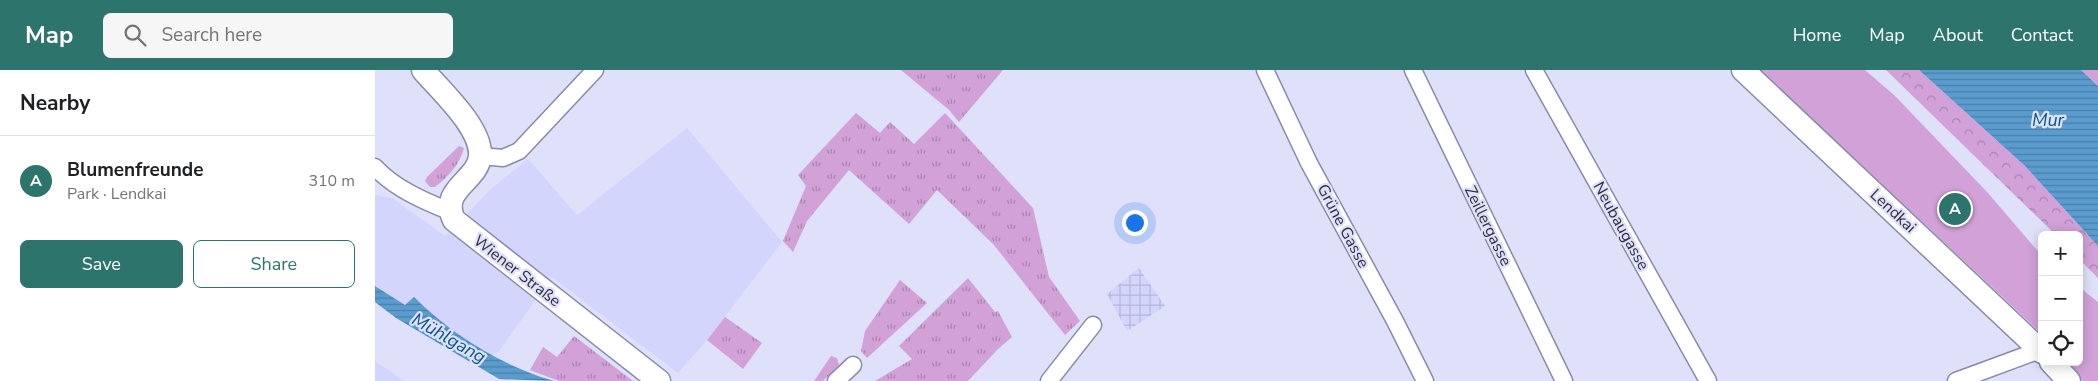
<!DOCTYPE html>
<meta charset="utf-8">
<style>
:root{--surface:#fff;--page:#f6f6f6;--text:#202124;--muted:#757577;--line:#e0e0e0;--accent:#2d746c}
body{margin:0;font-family:"Nunito Sans",sans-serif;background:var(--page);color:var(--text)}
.controls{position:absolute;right:15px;bottom:15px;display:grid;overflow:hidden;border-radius:8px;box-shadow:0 2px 12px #0003}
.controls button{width:45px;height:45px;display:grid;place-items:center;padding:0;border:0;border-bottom:1px solid var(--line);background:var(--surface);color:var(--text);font:25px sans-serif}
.you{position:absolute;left:759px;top:152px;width:18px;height:18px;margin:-12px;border:4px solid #fff;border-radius:50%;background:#1a73e8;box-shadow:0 0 0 8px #1a73e833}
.badge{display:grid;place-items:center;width:32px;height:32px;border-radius:50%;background:var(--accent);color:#fff;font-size:16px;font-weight:700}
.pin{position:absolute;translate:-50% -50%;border:2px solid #fff;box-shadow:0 1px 5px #0006}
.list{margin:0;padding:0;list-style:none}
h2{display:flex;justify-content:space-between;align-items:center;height:65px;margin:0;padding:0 20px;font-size:21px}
h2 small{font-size:16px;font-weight:400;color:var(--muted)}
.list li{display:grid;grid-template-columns:32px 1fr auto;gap:15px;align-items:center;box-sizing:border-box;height:90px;padding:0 20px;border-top:1px solid var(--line)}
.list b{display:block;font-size:19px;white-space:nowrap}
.list p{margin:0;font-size:16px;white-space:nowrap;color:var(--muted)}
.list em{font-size:16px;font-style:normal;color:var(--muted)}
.actions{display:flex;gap:10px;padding:15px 20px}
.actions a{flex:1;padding:11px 0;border:1px solid var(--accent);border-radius:8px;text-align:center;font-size:18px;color:var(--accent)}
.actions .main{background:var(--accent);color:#fff}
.icon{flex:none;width:28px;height:28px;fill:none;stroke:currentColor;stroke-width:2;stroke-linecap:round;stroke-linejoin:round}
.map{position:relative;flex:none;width:1723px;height:311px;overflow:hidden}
header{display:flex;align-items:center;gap:30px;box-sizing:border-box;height:70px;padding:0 25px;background:var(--accent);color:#fff}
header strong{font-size:24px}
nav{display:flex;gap:28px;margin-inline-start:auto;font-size:18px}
.search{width:350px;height:45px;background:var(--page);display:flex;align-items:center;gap:12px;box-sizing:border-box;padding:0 18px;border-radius:8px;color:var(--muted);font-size:19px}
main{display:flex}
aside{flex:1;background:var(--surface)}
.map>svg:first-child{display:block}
.built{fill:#d3d5fc}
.industrial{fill:url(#industrial-grid)}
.grass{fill:url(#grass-tufts)}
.forest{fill:url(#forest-crowns)}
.green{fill:#d1a1d8}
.water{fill:url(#water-rules)}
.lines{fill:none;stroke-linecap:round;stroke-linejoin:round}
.street-casing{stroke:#898ba7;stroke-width:19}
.secondary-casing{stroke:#898ba7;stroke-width:25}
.street{stroke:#fff;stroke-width:16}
.secondary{stroke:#fff;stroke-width:22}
.labels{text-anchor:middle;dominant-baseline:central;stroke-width:4.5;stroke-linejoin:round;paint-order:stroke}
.street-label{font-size:16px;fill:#2d2e3a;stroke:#dfe0fa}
.water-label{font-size:18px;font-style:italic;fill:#045787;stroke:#dfe0fa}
</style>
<header>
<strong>Map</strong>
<div class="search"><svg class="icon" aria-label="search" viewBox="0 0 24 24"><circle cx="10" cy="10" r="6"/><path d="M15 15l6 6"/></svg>Search here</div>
<nav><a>Home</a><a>Map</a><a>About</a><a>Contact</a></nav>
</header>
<main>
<aside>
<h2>Nearby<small></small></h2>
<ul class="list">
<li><span class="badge">A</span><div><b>Blumenfreunde</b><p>Park · Lendkai</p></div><em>310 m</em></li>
</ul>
<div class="actions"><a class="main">Save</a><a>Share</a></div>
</aside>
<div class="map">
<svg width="1723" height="311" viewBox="0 0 1723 311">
<defs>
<pattern id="industrial-grid" width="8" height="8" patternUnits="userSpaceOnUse" patternTransform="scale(1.25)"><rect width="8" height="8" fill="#d3d5fc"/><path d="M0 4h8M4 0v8" fill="none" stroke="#b5b7d9"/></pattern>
<pattern id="grass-tufts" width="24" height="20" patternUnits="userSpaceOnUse" patternTransform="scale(1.25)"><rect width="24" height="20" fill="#d1a1d8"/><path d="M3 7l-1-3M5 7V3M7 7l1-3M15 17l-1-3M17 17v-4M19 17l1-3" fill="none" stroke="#aa84b0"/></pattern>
<pattern id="forest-crowns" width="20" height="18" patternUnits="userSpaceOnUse" patternTransform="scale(1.25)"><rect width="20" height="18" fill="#d1a1d8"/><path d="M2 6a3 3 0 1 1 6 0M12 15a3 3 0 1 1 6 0" fill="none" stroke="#aa84b0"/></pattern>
<pattern id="water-rules" width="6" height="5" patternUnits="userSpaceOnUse" patternTransform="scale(1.25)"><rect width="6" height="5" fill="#5a9cce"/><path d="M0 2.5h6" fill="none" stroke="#4b80a8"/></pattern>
</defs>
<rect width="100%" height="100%" fill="#dfe0fa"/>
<!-- built -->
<g class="built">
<path d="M 312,58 L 407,172 L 332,270 L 303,303 L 177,207 L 124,281 L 101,296 L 21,248 L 0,232 L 0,125 L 17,128 L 70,166 L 117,118 L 153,89 L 202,145 Z"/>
<path d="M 0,291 L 29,311 L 0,311 Z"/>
</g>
<!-- industrial -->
<path class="industrial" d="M 764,198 L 790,236 L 752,261 L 732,224 Z"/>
<!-- grass -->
<g class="grass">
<path d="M 526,0 L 628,0 L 584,52 L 574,40 Z"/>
<path d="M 481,43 L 505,63 L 515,52 L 539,74 L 570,43 L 658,138 L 674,207 L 705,251 L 690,265 L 619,175 L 562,120 L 534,154 L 474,100 L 432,151 L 418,182 L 408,171 L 431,116 L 423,105 Z"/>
<path d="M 84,76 L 89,78 C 85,94 73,107 60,117 L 55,117 L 50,111 L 52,107 Z"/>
<path d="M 593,208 L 620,242 L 623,241 L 637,267 L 623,279 L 593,311 L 500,311 L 537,289 L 524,276 Z"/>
<path d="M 525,210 L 552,233 L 492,288 L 486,281 L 490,261 Z"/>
<path d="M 350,247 L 387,273 L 368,299 L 332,270 Z"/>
<path d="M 199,266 L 258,311 L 184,311 L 155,300 L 168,277 L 182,287 Z"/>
<path d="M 456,286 L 462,288 L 464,295 L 448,311 L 439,311 Z"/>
</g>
<!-- forest -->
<path class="forest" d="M 1511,0 L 1544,0 L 1650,96 L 1723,176 L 1723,208 L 1704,189 L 1704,165 L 1681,165 Z"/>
<!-- green -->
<g class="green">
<path d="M 1385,0 L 1490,0 L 1520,26 L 1613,123 L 1667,186 L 1667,264 Z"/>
<path d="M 1706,0 L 1723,0 L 1723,16 Z"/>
<path d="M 1704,217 L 1723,232 L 1723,311 L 1708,311 L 1693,292 L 1704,292 Z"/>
</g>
<!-- water -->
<g class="water">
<path d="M 1544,0 L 1706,0 L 1723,16 L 1723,176 L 1650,96 Z"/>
<path d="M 0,216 L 30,235 L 39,227 C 77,265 127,296 179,311 L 124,309 L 21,248 L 0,232 Z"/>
</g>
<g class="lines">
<defs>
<g id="street">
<path d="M 890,0 L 934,93 L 1020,251 L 1050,311"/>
<path d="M 1038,0 L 1189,311"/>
<path d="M 1159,0 L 1333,311"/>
<path d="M 105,86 L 128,88 L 144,81 L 220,0"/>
<path d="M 0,97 C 19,118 49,131 74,141"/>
<path d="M 461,311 L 478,295"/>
<path d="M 674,311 L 718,255"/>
<path d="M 1581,311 L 1665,280"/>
</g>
<g id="secondary">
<path d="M 48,0 C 66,21 107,58 105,86 C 103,111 64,119 79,150 L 284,311"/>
<path d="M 1368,0 L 1667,282"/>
<path d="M 1676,292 L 1694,311"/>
</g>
</defs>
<!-- street casing -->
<use href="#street" class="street-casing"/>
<!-- secondary casing -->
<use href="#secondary" class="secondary-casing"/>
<!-- street -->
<use href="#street" class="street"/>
<!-- secondary -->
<use href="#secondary" class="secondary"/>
</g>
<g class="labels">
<!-- street labels -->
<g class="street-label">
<text transform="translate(1518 141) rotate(43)">Lendkai</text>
<text transform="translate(968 156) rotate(62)">Grüne Gasse</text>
<text transform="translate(1113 156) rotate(64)">Zeillergasse</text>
<text transform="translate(1246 156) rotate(61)">Neubaugasse</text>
<text transform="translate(142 201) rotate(38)">Wiener Straße</text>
</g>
<!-- water labels -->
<g class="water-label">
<text x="1673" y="50">Mur</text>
<text transform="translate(74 268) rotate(30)">Mühlgang</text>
</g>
</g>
</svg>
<div class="controls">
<button>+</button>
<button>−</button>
<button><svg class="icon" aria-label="locate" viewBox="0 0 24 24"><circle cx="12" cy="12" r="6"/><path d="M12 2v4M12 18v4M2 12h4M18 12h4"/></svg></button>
</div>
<div class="you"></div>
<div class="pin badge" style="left:1580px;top:139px">A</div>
</div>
</main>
